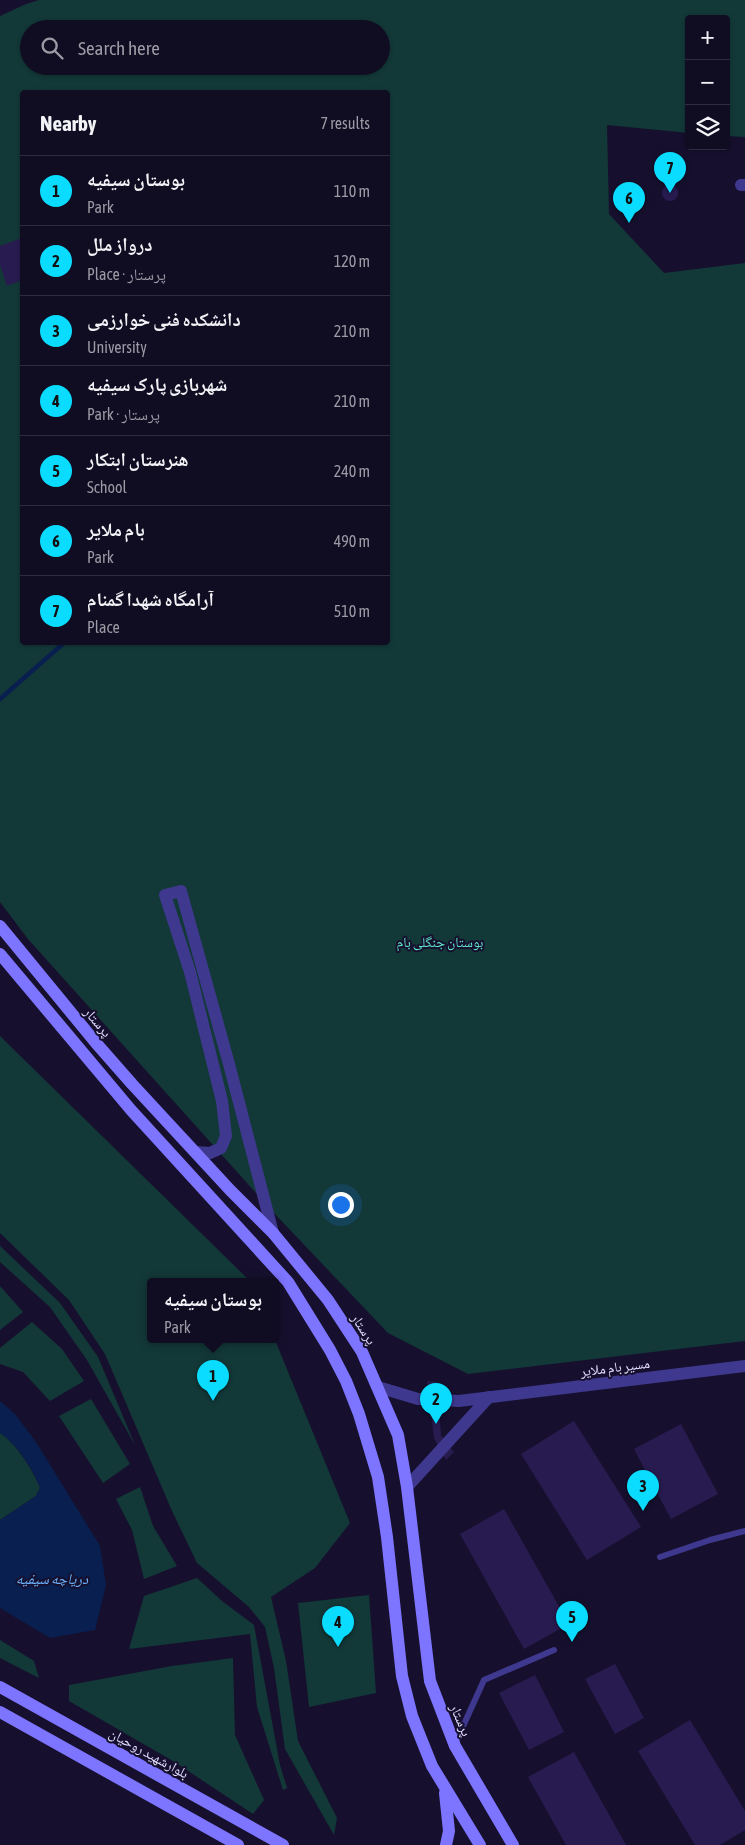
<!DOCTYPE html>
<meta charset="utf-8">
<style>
:root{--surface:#100c22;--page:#19152a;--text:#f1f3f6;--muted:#9c9ba5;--line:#302c40;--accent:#09dcff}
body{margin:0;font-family:"Asap Condensed","Noto Naskh Arabic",sans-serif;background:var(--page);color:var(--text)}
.controls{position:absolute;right:15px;top:15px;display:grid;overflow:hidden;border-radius:5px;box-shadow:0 1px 4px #0004}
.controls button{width:45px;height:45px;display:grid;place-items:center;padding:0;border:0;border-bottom:1px solid var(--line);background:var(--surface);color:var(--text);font:25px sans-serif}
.you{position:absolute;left:340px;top:1204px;width:18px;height:18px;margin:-12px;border:4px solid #fff;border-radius:50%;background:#1a73e8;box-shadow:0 0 0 8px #1a73e833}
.badge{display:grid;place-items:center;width:32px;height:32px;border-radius:50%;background:var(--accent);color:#111;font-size:16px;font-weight:700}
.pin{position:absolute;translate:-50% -41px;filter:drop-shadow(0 1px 2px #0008)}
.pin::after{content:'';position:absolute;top:26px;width:18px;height:15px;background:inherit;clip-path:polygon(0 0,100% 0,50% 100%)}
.popup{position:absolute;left:147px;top:1278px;width:132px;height:65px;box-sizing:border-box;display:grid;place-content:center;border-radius:5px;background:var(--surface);filter:drop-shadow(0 1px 4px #0005);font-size:16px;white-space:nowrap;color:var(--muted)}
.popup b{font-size:19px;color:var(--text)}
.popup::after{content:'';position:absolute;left:50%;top:100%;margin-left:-10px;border:10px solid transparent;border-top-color:var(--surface)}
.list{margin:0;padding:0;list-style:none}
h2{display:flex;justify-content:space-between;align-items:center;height:65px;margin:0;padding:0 20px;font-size:21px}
h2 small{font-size:16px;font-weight:400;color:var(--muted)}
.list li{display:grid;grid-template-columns:32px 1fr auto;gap:15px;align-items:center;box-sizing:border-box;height:70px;padding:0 20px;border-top:1px solid var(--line)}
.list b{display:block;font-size:19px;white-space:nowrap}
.list p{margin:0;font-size:16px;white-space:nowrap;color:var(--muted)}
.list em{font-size:16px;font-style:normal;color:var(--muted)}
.icon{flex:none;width:28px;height:28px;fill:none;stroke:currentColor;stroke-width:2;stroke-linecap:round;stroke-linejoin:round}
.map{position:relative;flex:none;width:745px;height:1845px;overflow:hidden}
.search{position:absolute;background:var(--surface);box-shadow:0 1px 4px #0004;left:20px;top:20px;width:370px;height:55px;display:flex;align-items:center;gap:12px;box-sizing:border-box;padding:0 18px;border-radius:28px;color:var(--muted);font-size:19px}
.panel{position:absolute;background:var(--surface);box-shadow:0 1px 4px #0004;left:20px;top:90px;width:370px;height:555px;border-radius:5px}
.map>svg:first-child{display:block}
.green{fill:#133838;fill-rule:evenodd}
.water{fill:#081f4f}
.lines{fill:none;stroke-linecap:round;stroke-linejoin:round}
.stream{stroke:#081f4f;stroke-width:4.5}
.building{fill:#281b50}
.service{stroke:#3f388f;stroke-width:6}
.minor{stroke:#3f388f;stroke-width:12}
.tertiary{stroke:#3f388f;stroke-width:12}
.secondary{stroke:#7d74ff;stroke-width:12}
.labels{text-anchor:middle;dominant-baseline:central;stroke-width:4;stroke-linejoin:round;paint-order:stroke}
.park-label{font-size:14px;fill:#60e8cc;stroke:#16102e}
.street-label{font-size:14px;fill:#e2ddff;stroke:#16102e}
.water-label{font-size:15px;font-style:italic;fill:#6bb4ff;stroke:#16102e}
</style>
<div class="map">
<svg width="745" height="1845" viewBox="0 0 745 1845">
<rect width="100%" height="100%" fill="#16102e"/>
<!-- green -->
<g class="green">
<path d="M 39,0 L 745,0 L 745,137 L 726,136 L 726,19 L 689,19 L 689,133 L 607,125 L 609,214 L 664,273 L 745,263 L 745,1341 L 468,1374 L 388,1333 L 273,1212 L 28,939 L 0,902 L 0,16 L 26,4 ZM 29,29 L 381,29 L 381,66 L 29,66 ZM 22,92 L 388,92 L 388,642 L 22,642 Z"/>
<path d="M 0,1036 L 251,1282 L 150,1282 L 150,1340 L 275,1340 L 350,1523 L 315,1568 L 271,1597 L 286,1661 L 298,1741 L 337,1818 L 334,1835 L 285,1749 L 274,1668 L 265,1627 L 249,1607 L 197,1563 L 172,1511 L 105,1354 L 69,1300 L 0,1233 Z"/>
<path d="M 0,1246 L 60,1303 L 98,1357 L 135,1445 L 87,1360 L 50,1307 L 0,1262 Z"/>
<path d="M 0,1286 L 23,1312 L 0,1330 Z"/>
<path d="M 32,1322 L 62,1349 L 84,1381 L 50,1401 L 23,1372 L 0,1364 L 0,1348 Z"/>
<path d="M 91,1399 L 130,1464 L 103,1483 L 59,1416 Z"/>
<path d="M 0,1433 C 16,1443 33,1470 40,1488 L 36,1496 L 0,1520 Z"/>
<path d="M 140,1487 L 153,1526 L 177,1566 L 144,1579 L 132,1530 L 116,1499 Z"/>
<path d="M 197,1578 L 222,1601 L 254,1625 L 280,1765 L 287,1788 L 283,1790 L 257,1707 L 250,1634 L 129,1649 L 144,1596 Z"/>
<path d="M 369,1595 L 376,1693 L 309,1707 L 298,1603 Z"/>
<path d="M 0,1640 L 34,1661 L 39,1678 L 0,1658 Z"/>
<path d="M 233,1658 L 235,1735 L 264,1800 L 253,1814 L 173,1761 L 69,1701 L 69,1685 L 172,1666 Z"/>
</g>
<!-- water -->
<path class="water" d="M 0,1401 L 14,1413 L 36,1442 L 100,1546 L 106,1585 L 95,1630 L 50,1638 L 0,1608 L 0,1520 L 36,1496 L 40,1488 C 34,1470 16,1443 0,1433 Z"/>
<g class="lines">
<!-- stream -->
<path class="stream" d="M 0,699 L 65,642"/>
</g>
<!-- building -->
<g class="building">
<circle cx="670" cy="193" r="8"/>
<path d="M 22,238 L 22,280 L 7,286 L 0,265 L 0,246 Z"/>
<path d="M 427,1381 L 437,1382 L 441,1435 L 454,1452 L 446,1460 L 434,1438 Z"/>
<path d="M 574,1421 L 641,1527 L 587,1560 L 521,1454 Z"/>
<path d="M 681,1424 L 718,1494 L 671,1519 L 634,1449 Z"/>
<path d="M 504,1509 L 569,1624 L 524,1649 L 460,1534 Z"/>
<path d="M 615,1664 L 644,1718 L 615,1734 L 585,1679 Z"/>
<path d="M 535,1675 L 564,1732 L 529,1750 L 499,1693 Z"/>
<path d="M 690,1720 L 745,1811 L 745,1830 L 720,1845 L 695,1845 L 638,1751 Z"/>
<path d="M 574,1752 L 626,1845 L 566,1845 L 528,1777 Z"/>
</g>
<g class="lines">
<!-- service -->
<g class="service">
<path d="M 660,1557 L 710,1540 L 745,1531"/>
<path d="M 455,1744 L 484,1680 L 554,1650"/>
</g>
<!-- minor -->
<g class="minor">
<path d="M 741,185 L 745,185"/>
<path d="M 196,1152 L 210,1153 L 221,1148 L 226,1136 L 222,1101 L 190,972 L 165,895 L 181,891 L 229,1064 L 273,1233"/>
</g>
<!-- tertiary -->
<g class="tertiary">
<path d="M 378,1387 L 418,1399 L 459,1401 L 745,1366"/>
<path d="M 407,1487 L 489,1397"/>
</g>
<!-- secondary -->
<g class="secondary">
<path d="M 0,926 L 96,1043 L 132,1084 L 230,1190 L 273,1233 L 328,1300 L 362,1352 L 398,1435 L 407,1487 L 430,1681 L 455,1746 L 513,1845"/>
<path d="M 0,954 L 131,1110 L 288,1282 L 330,1350 L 346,1381 L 359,1414 L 378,1477 L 387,1537 L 402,1676 L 412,1716 L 432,1766 L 480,1845"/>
<path d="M 0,1687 L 283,1845"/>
<path d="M 0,1712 L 238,1845"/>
<path d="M 445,1793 L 449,1831 L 446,1845"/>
</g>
</g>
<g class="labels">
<!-- park labels -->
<g class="park-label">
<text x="440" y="942">بوستان جنگلی بام</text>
</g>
<!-- street labels -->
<g class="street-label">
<text transform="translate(98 1022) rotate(50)">پرستار</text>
<text transform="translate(364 1329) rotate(58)">پرستار</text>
<text transform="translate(615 1367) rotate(-7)">مسیر بام ملایر</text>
<text transform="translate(461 1720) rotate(67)">پرستار</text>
<text transform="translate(149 1753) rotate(29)">بلوارشهید روحیان</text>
</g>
<!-- water labels -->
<g class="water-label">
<text x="52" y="1578">دریاچه سیفیه</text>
</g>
</g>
</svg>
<div class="controls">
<button>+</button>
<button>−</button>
<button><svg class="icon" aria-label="layers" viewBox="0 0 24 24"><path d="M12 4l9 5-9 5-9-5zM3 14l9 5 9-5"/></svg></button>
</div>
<div class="you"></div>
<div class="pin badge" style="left:213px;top:1401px">1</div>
<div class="popup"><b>بوستان سیفیه</b>Park</div>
<div class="pin badge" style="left:436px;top:1424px">2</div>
<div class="pin badge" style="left:643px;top:1511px">3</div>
<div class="pin badge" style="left:338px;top:1647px">4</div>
<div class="pin badge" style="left:572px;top:1642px">5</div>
<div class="pin badge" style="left:629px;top:223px">6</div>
<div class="pin badge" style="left:670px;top:193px">7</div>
<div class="search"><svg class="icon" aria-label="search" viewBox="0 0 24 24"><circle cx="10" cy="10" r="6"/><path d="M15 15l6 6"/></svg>Search here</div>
<section class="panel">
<h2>Nearby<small>7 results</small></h2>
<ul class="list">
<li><span class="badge">1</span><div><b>بوستان سیفیه</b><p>Park</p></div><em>110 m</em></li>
<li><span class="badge">2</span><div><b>درواز ملل</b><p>Place · پرستار</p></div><em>120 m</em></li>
<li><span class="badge">3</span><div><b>دانشکده فنی خوارزمی</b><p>University</p></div><em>210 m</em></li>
<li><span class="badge">4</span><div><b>شهربازی پارک سیفیه</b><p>Park · پرستار</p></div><em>210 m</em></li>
<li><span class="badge">5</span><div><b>هنرستان ابتکار</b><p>School</p></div><em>240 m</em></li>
<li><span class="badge">6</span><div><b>بام ملایر</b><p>Park</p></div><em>490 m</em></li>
<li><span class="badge">7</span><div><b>آرامگاه شهدا گمنام</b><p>Place</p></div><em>510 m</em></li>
</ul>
</section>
</div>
